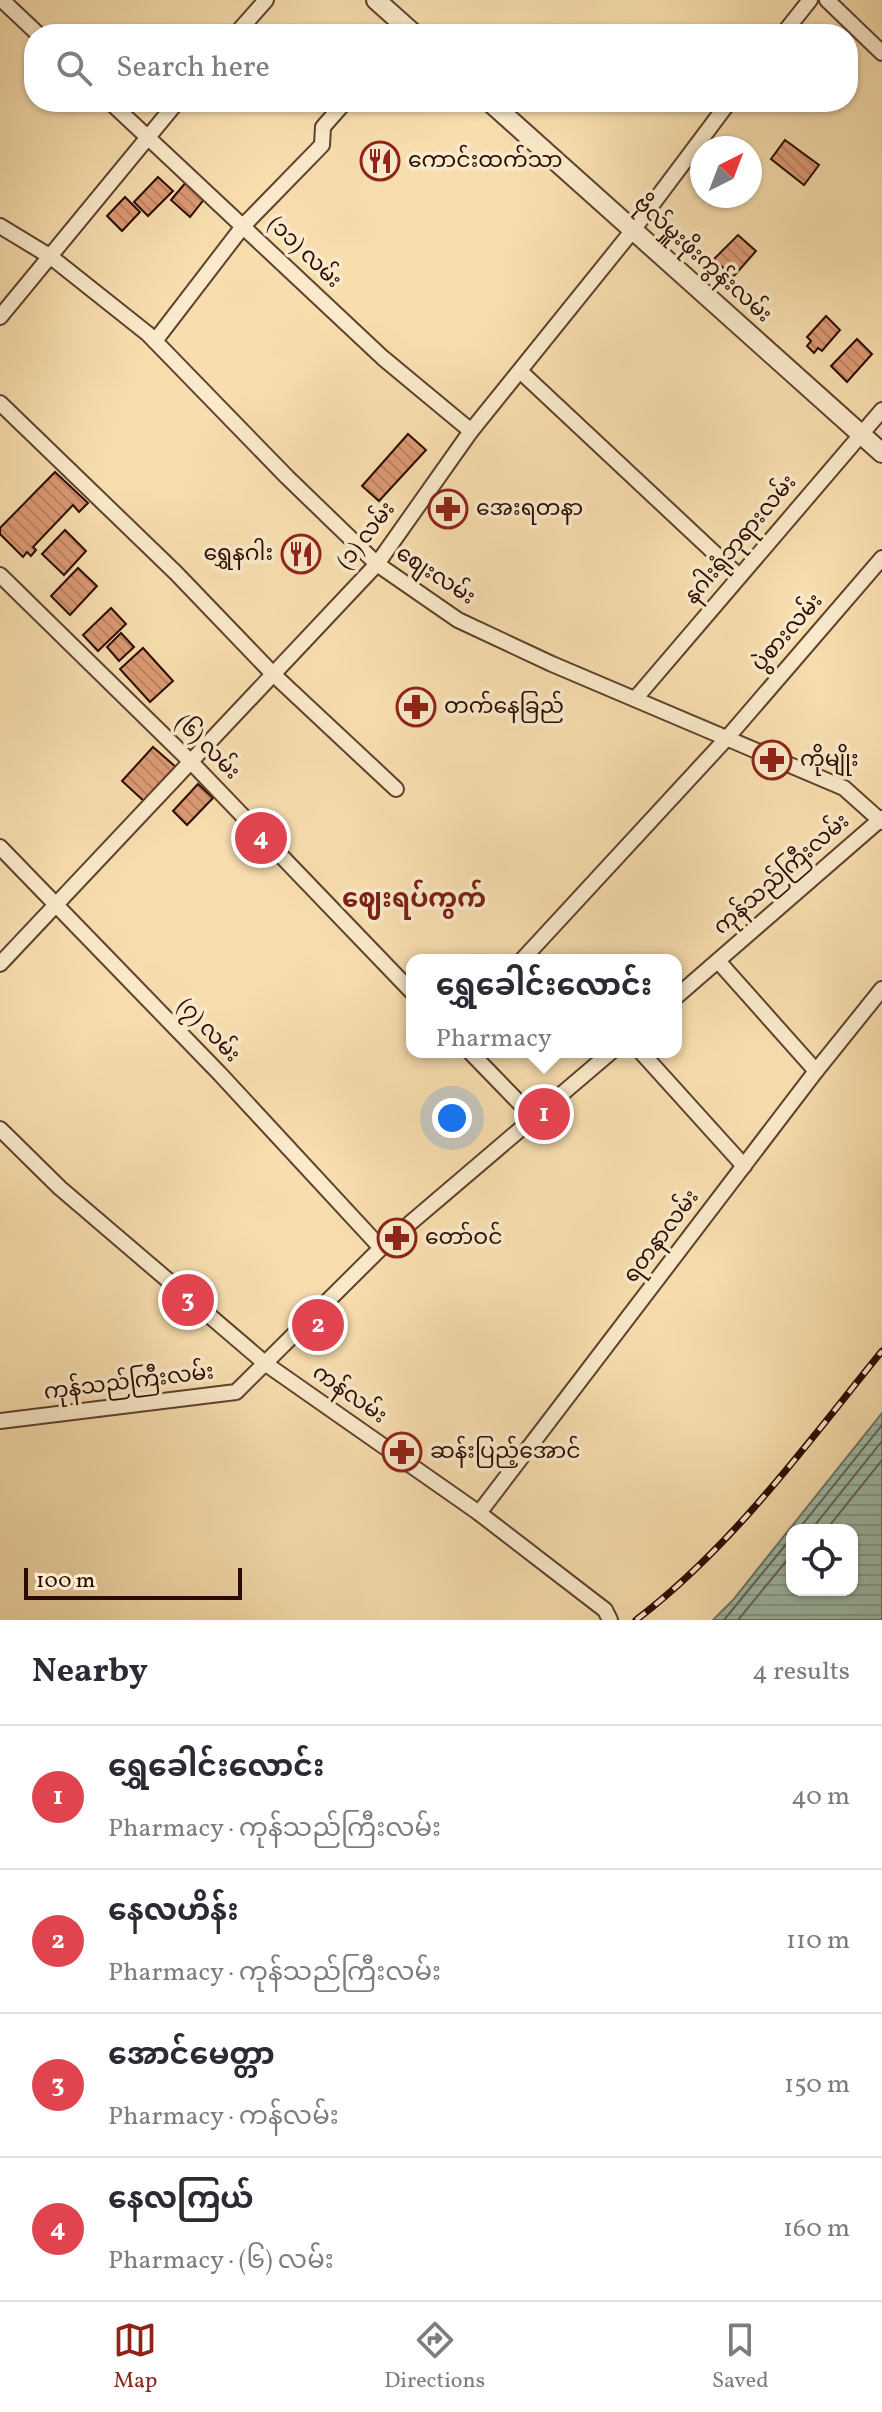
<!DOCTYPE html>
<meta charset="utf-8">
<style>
:root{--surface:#fff;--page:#f2f2f3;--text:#2b2b33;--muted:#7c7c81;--line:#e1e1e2;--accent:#8f2418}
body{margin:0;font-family:Vollkorn,"Noto Sans Myanmar",serif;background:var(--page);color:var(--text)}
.controls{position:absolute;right:24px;bottom:24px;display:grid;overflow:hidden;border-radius:16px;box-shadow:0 2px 6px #0004}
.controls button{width:72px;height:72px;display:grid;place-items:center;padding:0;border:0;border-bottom:2px solid var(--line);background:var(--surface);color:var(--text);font:40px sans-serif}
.compass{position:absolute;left:690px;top:136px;width:72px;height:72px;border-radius:50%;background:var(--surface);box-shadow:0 2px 6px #0004;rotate:42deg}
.scale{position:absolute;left:24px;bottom:20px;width:218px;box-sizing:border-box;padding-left:8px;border:4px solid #2a0b01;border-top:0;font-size:22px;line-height:28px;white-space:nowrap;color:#2a0b01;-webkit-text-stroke:6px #faeacb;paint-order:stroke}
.you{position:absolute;left:452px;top:1118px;width:28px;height:28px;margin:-20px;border:6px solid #fff;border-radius:50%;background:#1a73e8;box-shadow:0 0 0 12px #1a73e833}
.badge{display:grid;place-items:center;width:52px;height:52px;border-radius:50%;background:var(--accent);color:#fff;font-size:26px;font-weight:700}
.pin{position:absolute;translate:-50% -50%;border:4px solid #fff;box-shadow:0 2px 8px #0006}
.popup{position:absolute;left:406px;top:954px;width:276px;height:104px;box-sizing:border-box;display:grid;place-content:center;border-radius:16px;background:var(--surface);filter:drop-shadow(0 2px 6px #0005);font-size:26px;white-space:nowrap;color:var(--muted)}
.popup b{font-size:30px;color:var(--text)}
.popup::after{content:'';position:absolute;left:50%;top:100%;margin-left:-16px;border:16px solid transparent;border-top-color:var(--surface)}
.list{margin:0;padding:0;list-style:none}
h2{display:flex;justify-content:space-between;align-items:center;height:104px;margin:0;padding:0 32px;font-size:34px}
h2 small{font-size:26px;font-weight:400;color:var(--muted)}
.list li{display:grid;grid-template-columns:52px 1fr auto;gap:24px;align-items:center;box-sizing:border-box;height:144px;padding:0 32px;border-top:2px solid var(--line)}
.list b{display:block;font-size:30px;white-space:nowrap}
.list p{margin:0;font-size:26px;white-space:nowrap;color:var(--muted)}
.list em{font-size:26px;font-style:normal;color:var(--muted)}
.icon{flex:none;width:44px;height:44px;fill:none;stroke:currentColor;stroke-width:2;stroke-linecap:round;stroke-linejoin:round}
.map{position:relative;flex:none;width:882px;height:1620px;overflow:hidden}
.search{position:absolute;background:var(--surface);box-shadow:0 2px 6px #0004;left:24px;right:24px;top:24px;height:88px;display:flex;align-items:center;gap:20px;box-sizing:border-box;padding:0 28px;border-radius:32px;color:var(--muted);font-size:30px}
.sheet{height:680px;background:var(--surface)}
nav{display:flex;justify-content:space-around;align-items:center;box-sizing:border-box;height:112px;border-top:2px solid var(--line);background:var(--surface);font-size:22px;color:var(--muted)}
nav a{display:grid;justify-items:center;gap:4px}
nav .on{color:var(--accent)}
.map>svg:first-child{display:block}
.water{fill:url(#water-rules);stroke:#6f7567;stroke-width:2;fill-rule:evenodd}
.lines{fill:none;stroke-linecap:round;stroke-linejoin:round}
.shore{stroke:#646456;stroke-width:2}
.building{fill:url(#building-back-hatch);stroke:#2a0b01;stroke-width:2}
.minor-casing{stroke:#5e402c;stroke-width:18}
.tertiary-casing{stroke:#5e402c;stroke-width:22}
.minor{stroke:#faeacb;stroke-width:14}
.tertiary{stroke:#faeacb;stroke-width:18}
.rail-casing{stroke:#2a0b01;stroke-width:7}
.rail{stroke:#faeacb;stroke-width:4;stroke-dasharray:12;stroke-linecap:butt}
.labels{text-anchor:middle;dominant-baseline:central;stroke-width:7;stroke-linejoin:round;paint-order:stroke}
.poi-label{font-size:22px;fill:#2a0b01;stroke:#faeacb;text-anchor:start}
.street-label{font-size:22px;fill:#2a0b01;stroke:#faeacb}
.quarter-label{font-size:26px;font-weight:bold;fill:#7a1f14;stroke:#faeacb}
</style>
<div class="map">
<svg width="882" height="1620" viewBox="0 0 882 1620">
<defs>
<pattern id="water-rules" width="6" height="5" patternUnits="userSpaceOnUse" patternTransform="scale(2)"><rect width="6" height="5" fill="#9dbcab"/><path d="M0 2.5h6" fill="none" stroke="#87a091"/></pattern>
<pattern id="building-back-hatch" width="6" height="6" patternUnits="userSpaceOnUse" patternTransform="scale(2)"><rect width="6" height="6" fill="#dc9a74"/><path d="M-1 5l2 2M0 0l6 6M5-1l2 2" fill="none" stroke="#bd8363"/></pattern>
</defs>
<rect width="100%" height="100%" fill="#f8deaf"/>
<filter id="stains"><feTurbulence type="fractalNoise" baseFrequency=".0025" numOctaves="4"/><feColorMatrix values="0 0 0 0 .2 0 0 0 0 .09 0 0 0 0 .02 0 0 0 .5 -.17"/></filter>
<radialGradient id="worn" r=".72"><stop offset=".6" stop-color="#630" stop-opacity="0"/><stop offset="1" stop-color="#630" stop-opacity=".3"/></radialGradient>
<!-- water -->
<path class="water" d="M 882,1413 L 882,1620 L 713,1620 L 733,1600 ZM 792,1530 L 852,1530 L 852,1590 L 792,1590 Z"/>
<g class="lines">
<!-- shore -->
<g class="shore">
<path d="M 798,1530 L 882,1425"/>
<path d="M 811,1530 L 882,1441"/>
<path d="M 826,1530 L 882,1460"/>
<path d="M 724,1620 L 792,1537"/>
<path d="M 738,1620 L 792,1554"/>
</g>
</g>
<!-- building -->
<g class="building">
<path d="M 785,140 L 819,165 L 804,185 L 771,159 Z"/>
<path d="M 158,177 L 173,191 L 148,216 L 134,202 Z"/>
<path d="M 187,181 L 206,197 L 190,217 L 171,200 Z"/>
<path d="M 125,197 L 140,212 L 122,231 L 107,216 Z"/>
<path d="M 738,235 L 756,251 L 733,277 L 714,259 Z"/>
<path d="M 826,316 L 840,330 L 822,351 L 818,348 L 814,353 L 807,346 L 811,341 L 807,337 Z"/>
<path d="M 857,339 L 872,354 L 847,382 L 831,366 Z"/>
<path d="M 408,434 L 426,450 L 379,501 L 362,486 Z"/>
<path d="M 55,472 L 88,503 L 79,512 L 73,505 L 33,547 L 36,550 L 31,556 L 27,552 L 23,557 L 0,534 L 0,528 Z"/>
<path d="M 65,530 L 86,551 L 64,575 L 42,554 Z"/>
<path d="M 78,568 L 97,586 L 70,615 L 51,596 Z"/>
<path d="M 111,608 L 126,624 L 98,651 L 83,635 Z"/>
<path d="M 121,633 L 134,647 L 119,661 L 107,647 Z"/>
<path d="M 143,648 L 173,681 L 150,702 L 120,669 Z"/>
<path d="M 153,747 L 177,768 L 145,802 L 122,781 Z"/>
<path d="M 198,784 L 213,798 L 187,825 L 173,811 Z"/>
</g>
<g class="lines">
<defs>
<g id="minor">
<path d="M 2,0 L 38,34"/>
<path d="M 827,0 L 882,53"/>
<path d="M 236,34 L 266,0"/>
<path d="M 783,34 L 810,0"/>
<path d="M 110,102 L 383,358 L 471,431"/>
<path d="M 0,226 L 51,257 L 148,334 L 287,477 L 377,564 L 458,620 L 552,664 L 844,788 L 882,822"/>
<path d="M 0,317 L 177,102"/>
<path d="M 155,341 L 244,225 L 322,145 L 323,127 L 345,102"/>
<path d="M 520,371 L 739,576"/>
<path d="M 0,403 L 176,573 L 273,674 L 396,789"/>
<path d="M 0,575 L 192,763 L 412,992"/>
<path d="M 635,699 L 882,410"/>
<path d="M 0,847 L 220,1074 L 381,1248"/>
<path d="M 522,960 L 727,738 L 882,558"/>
<path d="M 718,961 L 816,1071"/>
<path d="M 0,964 L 377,564 L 471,431 L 633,230 L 729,102"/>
<path d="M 676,997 L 882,818"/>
<path d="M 470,1052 L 534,1118"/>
<path d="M 641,1052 L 744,1166"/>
<path d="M 0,1129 L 60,1188 L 266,1364 L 479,1513 L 605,1610 L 610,1620"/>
<path d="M 0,1421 L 236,1392 L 381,1248 L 611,1052"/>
<path d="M 479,1513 L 816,1071 L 882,989"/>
</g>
<g id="tertiary">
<path d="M 376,0 L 414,34"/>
<path d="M 490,102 L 882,453"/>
</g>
</defs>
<!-- minor casing -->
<use href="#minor" class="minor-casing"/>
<!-- tertiary casing -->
<use href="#tertiary" class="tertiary-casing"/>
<!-- minor -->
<use href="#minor" class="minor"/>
<!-- tertiary -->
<use href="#tertiary" class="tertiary"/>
<defs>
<path id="rail" d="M 636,1620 C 733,1546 805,1446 882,1351"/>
</defs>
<!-- rail casing -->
<use href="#rail" class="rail-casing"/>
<!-- rail -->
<use href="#rail" class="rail"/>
</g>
<!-- icons -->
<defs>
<symbol id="restaurant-ring" viewBox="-11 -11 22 22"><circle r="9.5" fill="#faeacb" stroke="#8f2418" stroke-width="1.5"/><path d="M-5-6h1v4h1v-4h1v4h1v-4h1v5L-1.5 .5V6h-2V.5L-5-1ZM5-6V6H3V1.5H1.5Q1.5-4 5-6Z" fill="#8f2418"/></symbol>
<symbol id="pharmacy-ring" viewBox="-11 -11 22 22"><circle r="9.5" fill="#faeacb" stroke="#8f2418" stroke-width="1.5"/><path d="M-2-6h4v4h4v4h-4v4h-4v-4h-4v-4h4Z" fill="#8f2418"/></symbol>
</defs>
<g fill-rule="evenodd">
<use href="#restaurant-ring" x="358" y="139" width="44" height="44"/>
<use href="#pharmacy-ring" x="426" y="487" width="44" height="44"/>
<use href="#restaurant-ring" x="279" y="532" width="44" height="44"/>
<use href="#pharmacy-ring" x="394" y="685" width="44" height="44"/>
<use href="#pharmacy-ring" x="750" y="738" width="44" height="44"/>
<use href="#pharmacy-ring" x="375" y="1216" width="44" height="44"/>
<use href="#pharmacy-ring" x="380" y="1430" width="44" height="44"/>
</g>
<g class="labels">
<!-- poi labels -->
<g class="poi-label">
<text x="408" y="161">ကောင်းထက်သာ</text>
<text x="476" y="509">အေးရတနာ</text>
<text x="273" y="554" text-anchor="end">ရွှေနဂါး</text>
<text x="444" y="707">တက်နေခြည်</text>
<text x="800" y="760">ကိုမျိုး</text>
<text x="425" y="1238">တော်ဝင်</text>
<text x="430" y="1452">ဆန်းပြည့်အောင်</text>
</g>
<!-- street labels -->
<g class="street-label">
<text transform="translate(304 253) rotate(44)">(၁၁) လမ်း</text>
<text transform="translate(702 260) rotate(42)">ဗိုလ်မှူးဖိုးကွန်းလမ်း</text>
<text transform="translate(367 536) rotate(-52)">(၁) လမ်း</text>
<text transform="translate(741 540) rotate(-50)">နဂါးရုံဘုရားလမ်း</text>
<text transform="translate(435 576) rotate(33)">စျေးလမ်း</text>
<text transform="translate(788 633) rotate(-49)">ပွဲစားလမ်း</text>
<text transform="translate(207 748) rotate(45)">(၆) လမ်း</text>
<text transform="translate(782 875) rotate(-41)">ကုန်သည်ကြီးလမ်း</text>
<text transform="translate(208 1031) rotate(46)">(၇) လမ်း</text>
<text transform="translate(662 1237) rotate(-53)">ရတနာလမ်း</text>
<text transform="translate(129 1383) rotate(-7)">ကုန်သည်ကြီးလမ်း</text>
<text transform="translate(349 1395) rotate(35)">ကန်လမ်း</text>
</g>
<!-- quarter labels -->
<g class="quarter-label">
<text x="414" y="900">ဈေးရပ်ကွက်</text>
</g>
</g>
<rect width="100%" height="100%" filter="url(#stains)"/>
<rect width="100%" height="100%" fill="url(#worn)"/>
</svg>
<div class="controls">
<button><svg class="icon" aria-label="locate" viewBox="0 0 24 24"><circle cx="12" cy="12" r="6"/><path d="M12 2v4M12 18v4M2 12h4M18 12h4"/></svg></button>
</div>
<svg class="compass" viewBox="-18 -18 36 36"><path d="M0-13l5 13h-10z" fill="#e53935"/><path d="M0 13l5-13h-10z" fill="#7c7c81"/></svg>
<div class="scale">100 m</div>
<div class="you"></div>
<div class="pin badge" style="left:544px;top:1114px;background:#e0444e">1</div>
<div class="popup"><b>ရွှေခေါင်းလောင်း</b>Pharmacy</div>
<div class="pin badge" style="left:318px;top:1325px;background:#e0444e">2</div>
<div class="pin badge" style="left:188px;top:1300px;background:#e0444e">3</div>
<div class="pin badge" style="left:261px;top:838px;background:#e0444e">4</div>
<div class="search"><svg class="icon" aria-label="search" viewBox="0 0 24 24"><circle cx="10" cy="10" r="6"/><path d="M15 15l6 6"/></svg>Search here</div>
</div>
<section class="sheet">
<h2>Nearby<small>4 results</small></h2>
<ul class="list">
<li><span class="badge" style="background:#e0444e">1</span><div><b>ရွှေခေါင်းလောင်း</b><p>Pharmacy · ကုန်သည်ကြီးလမ်း</p></div><em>40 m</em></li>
<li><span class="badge" style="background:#e0444e">2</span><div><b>နေလဟိန်း</b><p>Pharmacy · ကုန်သည်ကြီးလမ်း</p></div><em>110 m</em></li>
<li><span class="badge" style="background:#e0444e">3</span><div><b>အောင်မေတ္တာ</b><p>Pharmacy · ကန်လမ်း</p></div><em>150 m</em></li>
<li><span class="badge" style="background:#e0444e">4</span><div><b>နေလကြယ်</b><p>Pharmacy · (၆) လမ်း</p></div><em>160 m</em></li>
</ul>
</section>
<nav>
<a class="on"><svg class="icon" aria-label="map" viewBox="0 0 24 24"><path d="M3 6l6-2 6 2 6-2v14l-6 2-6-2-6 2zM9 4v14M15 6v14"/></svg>Map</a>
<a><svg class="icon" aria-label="directions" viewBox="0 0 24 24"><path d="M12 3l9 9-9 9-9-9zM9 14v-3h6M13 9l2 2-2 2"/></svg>Directions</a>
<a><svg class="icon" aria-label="saved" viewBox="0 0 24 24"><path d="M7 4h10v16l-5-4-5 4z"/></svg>Saved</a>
</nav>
